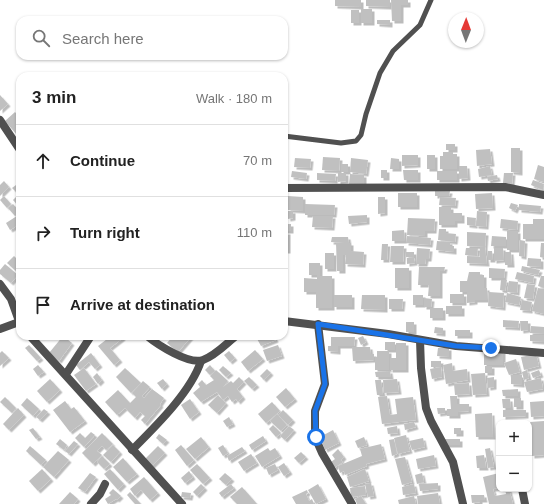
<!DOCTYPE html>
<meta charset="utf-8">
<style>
:root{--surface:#fff;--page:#f2f2f2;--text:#222;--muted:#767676;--line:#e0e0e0}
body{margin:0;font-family:Helvetica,sans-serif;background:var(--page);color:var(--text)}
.controls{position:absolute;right:12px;bottom:12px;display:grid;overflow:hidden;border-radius:8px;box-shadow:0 1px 3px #0004}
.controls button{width:36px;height:36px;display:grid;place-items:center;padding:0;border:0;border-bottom:1px solid var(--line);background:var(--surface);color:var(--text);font:20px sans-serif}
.compass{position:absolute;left:448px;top:12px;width:36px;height:36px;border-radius:50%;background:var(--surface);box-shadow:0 1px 3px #0004;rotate:1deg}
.stop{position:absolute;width:12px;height:12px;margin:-9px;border:3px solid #1a73e8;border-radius:50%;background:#fff}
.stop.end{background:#1a73e8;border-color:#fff;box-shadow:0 1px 4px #0008}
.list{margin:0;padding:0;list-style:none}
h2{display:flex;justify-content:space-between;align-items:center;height:52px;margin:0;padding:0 16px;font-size:17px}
h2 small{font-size:13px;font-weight:400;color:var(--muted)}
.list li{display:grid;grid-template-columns:26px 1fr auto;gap:12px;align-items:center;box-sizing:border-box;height:72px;padding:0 16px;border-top:1px solid var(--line)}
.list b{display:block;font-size:15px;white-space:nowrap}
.list em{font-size:13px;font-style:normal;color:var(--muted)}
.icon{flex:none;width:22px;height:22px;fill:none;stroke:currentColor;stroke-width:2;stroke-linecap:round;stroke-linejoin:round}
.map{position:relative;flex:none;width:544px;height:504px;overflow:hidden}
.search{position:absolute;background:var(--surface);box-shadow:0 1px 3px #0004;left:16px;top:16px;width:272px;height:44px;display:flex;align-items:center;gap:10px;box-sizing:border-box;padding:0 14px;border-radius:12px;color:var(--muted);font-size:15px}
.panel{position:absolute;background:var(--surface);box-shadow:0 1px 3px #0004;left:16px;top:72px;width:272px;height:268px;border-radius:12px}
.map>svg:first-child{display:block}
.building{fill:#c0c0c0;filter:url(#shadow)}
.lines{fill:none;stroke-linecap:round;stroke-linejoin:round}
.lane{stroke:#505050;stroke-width:5}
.street{stroke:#505050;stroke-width:8}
.route{stroke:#1a73e8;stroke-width:5}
</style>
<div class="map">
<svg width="544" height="504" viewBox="0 0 544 504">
<defs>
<filter id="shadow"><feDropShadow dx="2.5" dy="2.5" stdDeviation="0" flood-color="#0004"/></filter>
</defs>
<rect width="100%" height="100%" fill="#fff"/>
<!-- building -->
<g class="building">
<path d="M 335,0 L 361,0 L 361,7 L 335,6 Z"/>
<path d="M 366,0 L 390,0 L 390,7 L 366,6 Z"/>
<path d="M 391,0 L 408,0 L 408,5 L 401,5 L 401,21 L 392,21 Z"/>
<rect x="361" y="9" width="11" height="14"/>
<rect x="351" y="10" width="8" height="13"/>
<path d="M 377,20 L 390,20 L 390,25 L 377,24 Z"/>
<path d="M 0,95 L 8,104 L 0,111 Z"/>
<path d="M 15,112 L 20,118 L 20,135 L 18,136 L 5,121 Z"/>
<rect x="446" y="144" width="9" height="6"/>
<path d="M 511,148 L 520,148 L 520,173 L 511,172 Z"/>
<path d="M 490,149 L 492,164 L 477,166 L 476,150 Z"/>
<path d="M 443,152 L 453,152 L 453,154 L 457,154 L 457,169 L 440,169 L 440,156 L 443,156 Z"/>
<path d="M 402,155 L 418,155 L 418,165 L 402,166 Z"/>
<rect x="427" y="155" width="8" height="14"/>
<path d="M 323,157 L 340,158 L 339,171 L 322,170 Z"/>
<path d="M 295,158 L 311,159 L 310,168 L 294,167 Z"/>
<path d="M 351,158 L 368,160 L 366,174 L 350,172 Z"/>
<path d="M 391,158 L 399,159 L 399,169 L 390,169 Z"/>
<rect x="341" y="164" width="7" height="8"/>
<path d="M 538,165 L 544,167 L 544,182 L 534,179 Z"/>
<path d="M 459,166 L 467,166 L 468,178 L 459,179 Z"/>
<path d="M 490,166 L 492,175 L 479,177 L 478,169 Z"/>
<rect x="381" y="170" width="6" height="8"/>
<path d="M 403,170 L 418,170 L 418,180 L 404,180 Z"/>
<path d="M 292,171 L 307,173 L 306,179 L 291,177 Z"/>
<rect x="437" y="171" width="20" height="9"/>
<path d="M 317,173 L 336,174 L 335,181 L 317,180 Z"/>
<path d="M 338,173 L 346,173 L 346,181 L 338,182 Z"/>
<path d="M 504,173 L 513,173 L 512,184 L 503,183 Z"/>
<path d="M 350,174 L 364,175 L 364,185 L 349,184 Z"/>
<path d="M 497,175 L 498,179 L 488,181 L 487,177 Z"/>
<path d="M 533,180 L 544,184 L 543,190 L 531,185 Z"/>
<path d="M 4,181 L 9,187 L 0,196 L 0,185 Z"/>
<path d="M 20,182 L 20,196 L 12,188 Z"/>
<path d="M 435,191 L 450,191 L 449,196 L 435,196 Z"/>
<rect x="398" y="193" width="19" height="14"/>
<path d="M 492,193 L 493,208 L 476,209 L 475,194 Z"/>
<path d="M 18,195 L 20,198 L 20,208 L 13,200 Z"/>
<path d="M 4,196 L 11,204 L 7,208 L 0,200 Z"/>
<path d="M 288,196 L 303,197 L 303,211 L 288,210 Z"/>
<path d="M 378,197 L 385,197 L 385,213 L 378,214 Z"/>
<path d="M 440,197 L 456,198 L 455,206 L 439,205 Z"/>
<path d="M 511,203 L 518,205 L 515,211 L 509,208 Z"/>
<path d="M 13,204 L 20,212 L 15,216 L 8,208 Z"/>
<path d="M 305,204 L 335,205 L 334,215 L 305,215 Z"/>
<path d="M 519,204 L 541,206 L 540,212 L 519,210 Z"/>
<path d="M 439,207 L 451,207 L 451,213 L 462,213 L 462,221 L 455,221 L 455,225 L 439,225 Z"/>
<path d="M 287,211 L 293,211 L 293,218 L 288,219 Z"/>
<path d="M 477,211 L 487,212 L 486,227 L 476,226 Z"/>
<path d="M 20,214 L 20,224 L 10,230 L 6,223 Z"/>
<path d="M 367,215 L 367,222 L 349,224 L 348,216 Z"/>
<path d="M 313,216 L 333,216 L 332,228 L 312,227 Z"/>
<path d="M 467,217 L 476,218 L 475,226 L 467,225 Z"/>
<path d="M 408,218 L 435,219 L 434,231 L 425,231 L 425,236 L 407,235 Z"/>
<path d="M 501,219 L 518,221 L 517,230 L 500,228 Z"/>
<path d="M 533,219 L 544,219 L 544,239 L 523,239 L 523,224 L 533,224 Z"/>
<rect x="284" y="224" width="7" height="7"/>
<path d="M 439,229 L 446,229 L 446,233 L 456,234 L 455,242 L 438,240 Z"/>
<path d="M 404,230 L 405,241 L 392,241 L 392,231 Z"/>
<rect x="507" y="231" width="11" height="19"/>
<rect x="284" y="232" width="4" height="19"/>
<path d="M 467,232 L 486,233 L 485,247 L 467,246 Z"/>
<path d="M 407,236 L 431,238 L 430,245 L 406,243 Z"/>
<path d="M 492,236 L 506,237 L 506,246 L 491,246 Z"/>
<path d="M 332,237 L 348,237 L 349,243 L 351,243 L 351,251 L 364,252 L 363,265 L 345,264 L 346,255 L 343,255 L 343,271 L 337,271 L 336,243 L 344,243 L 331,242 Z"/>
<path d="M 520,240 L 525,241 L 524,257 L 519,256 Z"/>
<path d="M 437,241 L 450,242 L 450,246 L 454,246 L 454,252 L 436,250 Z"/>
<path d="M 541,243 L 544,243 L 544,258 L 540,257 Z"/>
<path d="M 382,244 L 388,244 L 387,260 L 381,260 Z"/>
<path d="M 391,246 L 404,246 L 403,262 L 390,262 Z"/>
<path d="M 480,247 L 485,247 L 487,264 L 467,263 L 467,256 L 480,257 Z"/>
<path d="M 417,248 L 430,249 L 429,259 L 426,259 L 425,264 L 416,264 Z"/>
<path d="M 466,248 L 478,248 L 477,256 L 465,255 Z"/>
<path d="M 494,248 L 503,248 L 504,260 L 494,261 Z"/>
<path d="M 488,251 L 492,251 L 493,260 L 488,260 Z"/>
<path d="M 406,252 L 414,252 L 414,258 L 406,257 Z"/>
<path d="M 505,252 L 511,252 L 512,265 L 505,265 Z"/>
<rect x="325" y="253" width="9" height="16"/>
<path d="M 14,256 L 20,262 L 20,266 L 16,271 L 7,263 Z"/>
<path d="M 407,258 L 414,258 L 415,263 L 407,264 Z"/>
<path d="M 528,258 L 541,259 L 541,267 L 527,266 Z"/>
<path d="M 309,263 L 320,263 L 320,276 L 332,276 L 332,308 L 316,308 L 316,292 L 304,292 L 304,278 L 317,279 L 317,275 L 309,275 Z"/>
<path d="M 5,264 L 18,275 L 11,283 L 0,274 L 0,270 Z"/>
<path d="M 522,266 L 540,270 L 538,275 L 521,271 Z"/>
<path d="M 419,267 L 445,267 L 444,271 L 440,271 L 440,296 L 428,296 L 429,285 L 418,285 Z"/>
<rect x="395" y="268" width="14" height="20"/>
<path d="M 489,268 L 505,269 L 504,278 L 489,278 Z"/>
<path d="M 469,272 L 480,272 L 480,275 L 484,275 L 484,288 L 487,288 L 488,300 L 475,300 L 475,302 L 467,303 L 467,292 L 460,292 L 460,281 L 467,281 Z"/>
<path d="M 517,272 L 534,276 L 533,283 L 515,279 Z"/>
<path d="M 541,276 L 544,276 L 544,288 L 538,286 Z"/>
<path d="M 501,280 L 507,280 L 505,291 L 500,290 Z"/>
<path d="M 509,281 L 518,282 L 517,293 L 507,292 Z"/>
<path d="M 527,284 L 535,285 L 533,299 L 524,298 Z"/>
<path d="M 538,288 L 544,289 L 544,314 L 532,311 Z"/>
<path d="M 489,292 L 504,293 L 503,308 L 488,306 Z"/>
<path d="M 507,293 L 521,297 L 519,305 L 505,302 Z"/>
<rect x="450" y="294" width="14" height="9"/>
<rect x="334" y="295" width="18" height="12"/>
<path d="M 362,295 L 385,295 L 385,310 L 361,309 Z"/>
<rect x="413" y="295" width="10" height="10"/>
<path d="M 424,298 L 432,299 L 431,307 L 424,307 Z"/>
<path d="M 389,299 L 403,299 L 402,309 L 389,309 Z"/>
<path d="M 522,300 L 532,302 L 530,311 L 520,310 Z"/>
<rect x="446" y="306" width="16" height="8"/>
<rect x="430" y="308" width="13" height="10"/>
<path d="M 503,320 L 519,321 L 518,328 L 503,327 Z"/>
<path d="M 520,321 L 528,321 L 528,330 L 521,331 Z"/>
<rect x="406" y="322" width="8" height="10"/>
<path d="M 531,326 L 544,327 L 544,334 L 530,333 Z"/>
<path d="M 435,327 L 443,328 L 443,334 L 434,333 Z"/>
<rect x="455" y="330" width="15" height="6"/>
<path d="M 530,335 L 544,335 L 544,342 L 530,341 Z"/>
<path d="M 63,336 L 72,343 L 59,361 L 49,353 Z"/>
<path d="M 111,336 L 122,336 L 123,338 L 110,348 L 120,360 L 114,365 L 98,346 Z"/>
<path d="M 173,336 L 190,336 L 191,337 L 178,352 L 167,343 Z"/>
<path d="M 259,336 L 274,336 L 276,340 L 261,346 L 256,337 Z"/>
<path d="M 363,336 L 366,342 L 361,345 L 358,338 Z"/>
<path d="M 331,337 L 355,337 L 354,346 L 338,346 L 338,352 L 328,351 L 328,346 L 331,346 Z"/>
<rect x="385" y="342" width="10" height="8"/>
<path d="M 396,343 L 406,343 L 406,370 L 390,370 L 390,358 L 396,358 Z"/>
<path d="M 29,345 L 41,358 L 37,361 L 25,348 Z"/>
<path d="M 278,345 L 282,356 L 267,361 L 263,350 Z"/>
<path d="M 352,347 L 370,347 L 371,354 L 374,354 L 374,360 L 353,361 Z"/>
<path d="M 438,348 L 449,348 L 449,357 L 437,356 Z"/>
<path d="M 255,350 L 263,359 L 248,371 L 241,362 Z"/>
<path d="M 2,351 L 9,358 L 0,366 L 0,353 Z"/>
<path d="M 229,351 L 235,358 L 230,362 L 224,355 Z"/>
<path d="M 377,351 L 389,351 L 389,370 L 375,370 L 375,357 L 377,357 Z"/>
<rect x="484" y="351" width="19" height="14"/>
<path d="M 91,353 L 100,365 L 95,369 L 89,362 L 80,370 L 76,365 Z"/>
<path d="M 536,354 L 539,366 L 524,370 L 521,357 Z"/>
<path d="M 516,359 L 520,372 L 509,375 L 504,363 Z"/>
<rect x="431" y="361" width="10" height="6"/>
<path d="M 452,363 L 453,371 L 467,369 L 468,380 L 446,384 L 443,365 Z"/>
<path d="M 38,365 L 44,372 L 38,376 L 33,369 Z"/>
<path d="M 210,365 L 215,371 L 210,375 L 205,370 Z"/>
<path d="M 223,366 L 231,373 L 226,377 L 219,370 Z"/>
<rect x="485" y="366" width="7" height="7"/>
<path d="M 441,367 L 442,377 L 432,379 L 430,369 Z"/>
<path d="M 84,368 L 96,384 L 86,391 L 74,375 Z"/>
<path d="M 125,368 L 141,383 L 131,393 L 116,377 Z"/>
<path d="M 267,369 L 271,373 L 264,380 L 260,376 Z"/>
<path d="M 216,370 L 228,381 L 223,387 L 231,381 L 233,383 L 239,377 L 244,382 L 237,389 L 243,397 L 238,402 L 236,399 L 232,402 L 228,396 L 223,400 L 217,392 L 201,402 L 193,393 L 200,387 L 198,384 L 202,380 L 206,385 L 214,380 L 210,376 Z"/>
<path d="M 527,370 L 529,378 L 524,380 L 522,372 Z"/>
<path d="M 539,370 L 541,375 L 533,378 L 531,373 Z"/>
<path d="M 390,371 L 391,377 L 376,377 L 375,372 Z"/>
<path d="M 97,373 L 102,380 L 98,384 L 93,377 Z"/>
<path d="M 485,373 L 487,394 L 473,395 L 471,374 Z"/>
<path d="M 511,375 L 522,375 L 522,385 L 511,384 Z"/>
<path d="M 249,377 L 257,385 L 252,389 L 244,381 Z"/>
<path d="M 494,377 L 494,387 L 488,388 L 487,378 Z"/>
<path d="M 541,378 L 543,389 L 527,392 L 524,382 Z"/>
<path d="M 50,379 L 60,390 L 47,402 L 37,391 Z"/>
<path d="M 163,379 L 167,384 L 162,389 L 157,383 Z"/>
<path d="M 397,379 L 399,392 L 384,393 L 383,380 Z"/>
<path d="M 375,380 L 381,380 L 383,395 L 377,395 Z"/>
<path d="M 143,381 L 150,387 L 142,396 L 144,398 L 152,389 L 164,398 L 160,404 L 161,405 L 145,424 L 141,420 L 145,416 L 140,412 L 135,418 L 125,408 L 117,415 L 105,402 L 118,390 L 130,403 L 136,397 L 132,393 Z"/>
<path d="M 469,383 L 470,394 L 455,395 L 454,384 Z"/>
<path d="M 286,388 L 295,399 L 285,407 L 276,397 Z"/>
<path d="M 518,389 L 518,396 L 503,396 L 502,390 Z"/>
<path d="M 218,395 L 226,403 L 217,413 L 208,405 Z"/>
<path d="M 387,396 L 390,415 L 397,414 L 395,399 L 413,397 L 416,420 L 382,424 L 378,397 Z"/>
<path d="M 450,396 L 457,396 L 457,404 L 469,404 L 469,411 L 458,412 L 458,416 L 447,416 L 447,409 L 451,409 Z"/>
<path d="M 5,397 L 16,408 L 12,413 L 0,402 Z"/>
<path d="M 27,398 L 39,409 L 33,416 L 21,405 Z"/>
<rect x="514" y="398" width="7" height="9"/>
<path d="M 190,399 L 199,412 L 190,419 L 181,405 Z"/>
<path d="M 502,399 L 510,399 L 511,408 L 503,408 Z"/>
<path d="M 65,401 L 71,409 L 74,407 L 85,421 L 70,432 L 53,410 Z"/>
<path d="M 544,401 L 544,416 L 531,417 L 530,402 Z"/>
<path d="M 272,402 L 280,411 L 266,423 L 258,414 Z"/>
<path d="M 18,408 L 24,415 L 9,430 L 3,424 Z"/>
<path d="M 437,408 L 445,408 L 445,413 L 438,414 Z"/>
<path d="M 44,409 L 48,412 L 40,420 L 36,417 Z"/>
<path d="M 283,410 L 293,420 L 288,425 L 278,415 Z"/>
<path d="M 503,410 L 526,410 L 526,416 L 503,417 Z"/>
<path d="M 492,413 L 493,437 L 476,437 L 475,414 Z"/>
<path d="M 277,414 L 287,425 L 281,431 L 270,421 Z"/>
<path d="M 229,417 L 233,424 L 227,427 L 223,421 Z"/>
<path d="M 544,421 L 544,455 L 532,456 L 530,422 Z"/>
<path d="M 414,422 L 416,427 L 405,430 L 404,424 Z"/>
<path d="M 273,425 L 281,433 L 276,437 L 269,429 Z"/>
<path d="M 289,426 L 294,430 L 285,440 L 280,436 Z"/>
<path d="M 397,426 L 398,433 L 388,434 L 387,428 Z"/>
<path d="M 33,428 L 40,437 L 36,439 L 29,430 Z"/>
<rect x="454" y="428" width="7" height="6"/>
<path d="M 333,430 L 339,443 L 325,450 L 320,437 Z"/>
<path d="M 91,432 L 95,435 L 84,447 L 75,438 L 80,433 L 85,438 Z"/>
<path d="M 102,433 L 113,444 L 106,450 L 102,446 L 97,451 L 102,455 L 93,464 L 82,453 Z"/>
<path d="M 159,434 L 167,440 L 163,444 L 156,438 Z"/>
<path d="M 406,435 L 410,451 L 398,454 L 394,438 Z"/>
<path d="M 263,436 L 266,441 L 252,450 L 249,445 Z"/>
<path d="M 201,437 L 209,447 L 195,459 L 186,449 Z"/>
<path d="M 364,437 L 367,445 L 358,448 L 355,441 Z"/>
<path d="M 423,438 L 425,447 L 412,450 L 409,441 Z"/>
<path d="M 60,439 L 67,445 L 64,450 L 56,444 Z"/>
<path d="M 394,439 L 397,454 L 392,456 L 389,440 Z"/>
<rect x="443" y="439" width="17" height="6"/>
<path d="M 74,441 L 78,444 L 69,454 L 65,451 Z"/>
<path d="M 381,444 L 385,459 L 366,464 L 367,466 L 345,475 L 344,471 L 340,473 L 338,466 L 362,456 L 360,449 Z"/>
<path d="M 113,445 L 120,452 L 111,462 L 103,455 Z"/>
<path d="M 181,445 L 194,460 L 187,466 L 175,450 Z"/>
<path d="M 223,445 L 228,453 L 223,456 L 218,448 Z"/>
<path d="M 30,446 L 46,460 L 41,465 L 26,451 Z"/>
<path d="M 158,446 L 165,453 L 151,467 L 144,460 Z"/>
<path d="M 242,447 L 245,451 L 229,461 L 227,456 Z"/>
<path d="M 268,448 L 270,451 L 275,448 L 280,456 L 262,467 L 255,456 Z"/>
<path d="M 490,448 L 494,467 L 488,468 L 485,449 Z"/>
<path d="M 338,449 L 344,457 L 341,460 L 343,462 L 334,468 L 331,462 L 335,459 L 332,455 Z"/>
<path d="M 58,451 L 69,460 L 54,477 L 43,467 Z"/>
<path d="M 301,452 L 306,457 L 299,463 L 294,458 Z"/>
<path d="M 251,454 L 257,463 L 244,471 L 238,462 Z"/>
<path d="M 434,455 L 436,466 L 418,469 L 416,459 Z"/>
<path d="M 484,455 L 486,468 L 477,468 L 476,456 Z"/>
<path d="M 102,456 L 110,464 L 104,469 L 97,462 Z"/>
<path d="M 405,457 L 412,482 L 402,485 L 395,459 Z"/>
<path d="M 123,458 L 137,474 L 127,482 L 113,467 Z"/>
<path d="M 284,463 L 290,472 L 284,476 L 278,467 Z"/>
<path d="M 197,464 L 210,478 L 203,484 L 190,470 Z"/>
<path d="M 275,464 L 278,470 L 269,475 L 266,468 Z"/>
<path d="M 42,469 L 51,479 L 38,491 L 29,481 Z"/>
<path d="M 110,469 L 124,484 L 118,490 L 104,474 Z"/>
<path d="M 365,469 L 369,481 L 350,487 L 347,477 Z"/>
<path d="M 189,471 L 193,477 L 185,483 L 181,478 Z"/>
<path d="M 90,473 L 96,477 L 85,492 L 78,488 Z"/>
<path d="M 225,473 L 232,479 L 226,485 L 219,479 Z"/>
<path d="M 422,473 L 424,482 L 417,484 L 415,475 Z"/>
<path d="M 499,473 L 499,488 L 493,489 L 495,496 L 506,494 L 505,489 L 509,489 L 513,504 L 489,504 L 483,477 Z"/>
<path d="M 144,477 L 158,493 L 150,500 L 141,490 L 135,496 L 130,489 Z"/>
<path d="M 371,483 L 374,496 L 368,497 L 365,484 Z"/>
<path d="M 438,483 L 438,489 L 420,491 L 419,484 Z"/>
<path d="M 201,484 L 205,488 L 197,496 L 193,492 Z"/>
<path d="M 231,484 L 234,488 L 222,497 L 219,493 Z"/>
<path d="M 318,484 L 326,499 L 316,504 L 308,490 Z"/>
<path d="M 414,484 L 416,493 L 403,495 L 402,487 Z"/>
<path d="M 365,486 L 366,495 L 351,497 L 350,488 Z"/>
<path d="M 242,487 L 257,504 L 237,504 L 230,497 Z"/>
<path d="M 113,489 L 121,496 L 117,500 L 116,499 L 108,504 L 105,499 L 111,495 L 109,493 Z"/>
<path d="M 307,490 L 308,493 L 306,494 L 309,501 L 312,499 L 314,504 L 296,504 L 292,497 Z"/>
<path d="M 70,492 L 78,499 L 74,504 L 59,504 Z"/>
<path d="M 130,492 L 141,504 L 135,504 L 127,495 Z"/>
<path d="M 182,492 L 191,493 L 190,498 L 181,497 Z"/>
<path d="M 438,493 L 440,504 L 418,504 L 417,496 Z"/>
<path d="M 471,495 L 484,495 L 485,500 L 480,500 L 480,502 L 472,503 Z"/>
<path d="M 361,496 L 366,504 L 357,504 L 355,499 Z"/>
<path d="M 414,496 L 416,504 L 399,504 L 398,500 Z"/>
</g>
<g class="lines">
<!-- lane -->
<path class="lane" d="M 284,136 L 341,143 L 356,141 L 361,135 L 366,114 L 380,73 L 393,51 L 420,25 L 431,0"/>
<!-- street -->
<g class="street">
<path d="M 0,120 L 20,150"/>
<path d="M 284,188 L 505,187 L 544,195"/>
<path d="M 0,284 L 11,299 L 20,324"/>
<path d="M 284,321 L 388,334 L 456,346 L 544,353"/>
<path d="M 318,324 L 325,384 L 315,411 L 315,437 L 322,453 L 352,504"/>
<path d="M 0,329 L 19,322"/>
<path d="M 30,336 L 182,504"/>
<path d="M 147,336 C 158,345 189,365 203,360 C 215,356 226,344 236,336"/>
<path d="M 420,340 L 421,368 L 426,408 L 431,421 L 453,462 L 463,504"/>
<path d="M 66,374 L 91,336"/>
<path d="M 132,450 C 155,427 191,392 201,361"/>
<path d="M 522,489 L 525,504"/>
<path d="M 91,504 L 100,494 L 105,484"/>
</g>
</g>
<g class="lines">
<!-- route -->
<path class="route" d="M 316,437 L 315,411 L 325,384 L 318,324 L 456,346 L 491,348"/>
</g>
</svg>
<div class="controls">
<button>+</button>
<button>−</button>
</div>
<svg class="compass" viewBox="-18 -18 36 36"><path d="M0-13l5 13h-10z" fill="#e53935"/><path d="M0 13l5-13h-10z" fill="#767676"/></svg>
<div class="stop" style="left:316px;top:437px"></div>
<div class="stop end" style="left:491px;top:348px"></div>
<div class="search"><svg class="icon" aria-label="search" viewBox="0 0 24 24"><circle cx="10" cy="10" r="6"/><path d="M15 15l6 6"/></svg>Search here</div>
<section class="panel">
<h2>3 min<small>Walk · 180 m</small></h2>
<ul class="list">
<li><svg class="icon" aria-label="ahead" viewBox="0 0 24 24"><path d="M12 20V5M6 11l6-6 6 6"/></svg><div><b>Continue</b></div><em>70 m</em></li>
<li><svg class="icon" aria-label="right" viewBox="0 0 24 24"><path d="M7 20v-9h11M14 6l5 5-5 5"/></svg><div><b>Turn right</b></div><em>110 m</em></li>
<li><svg class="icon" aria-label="arrive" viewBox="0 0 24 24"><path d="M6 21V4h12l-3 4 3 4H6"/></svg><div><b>Arrive at destination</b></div></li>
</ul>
</section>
</div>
